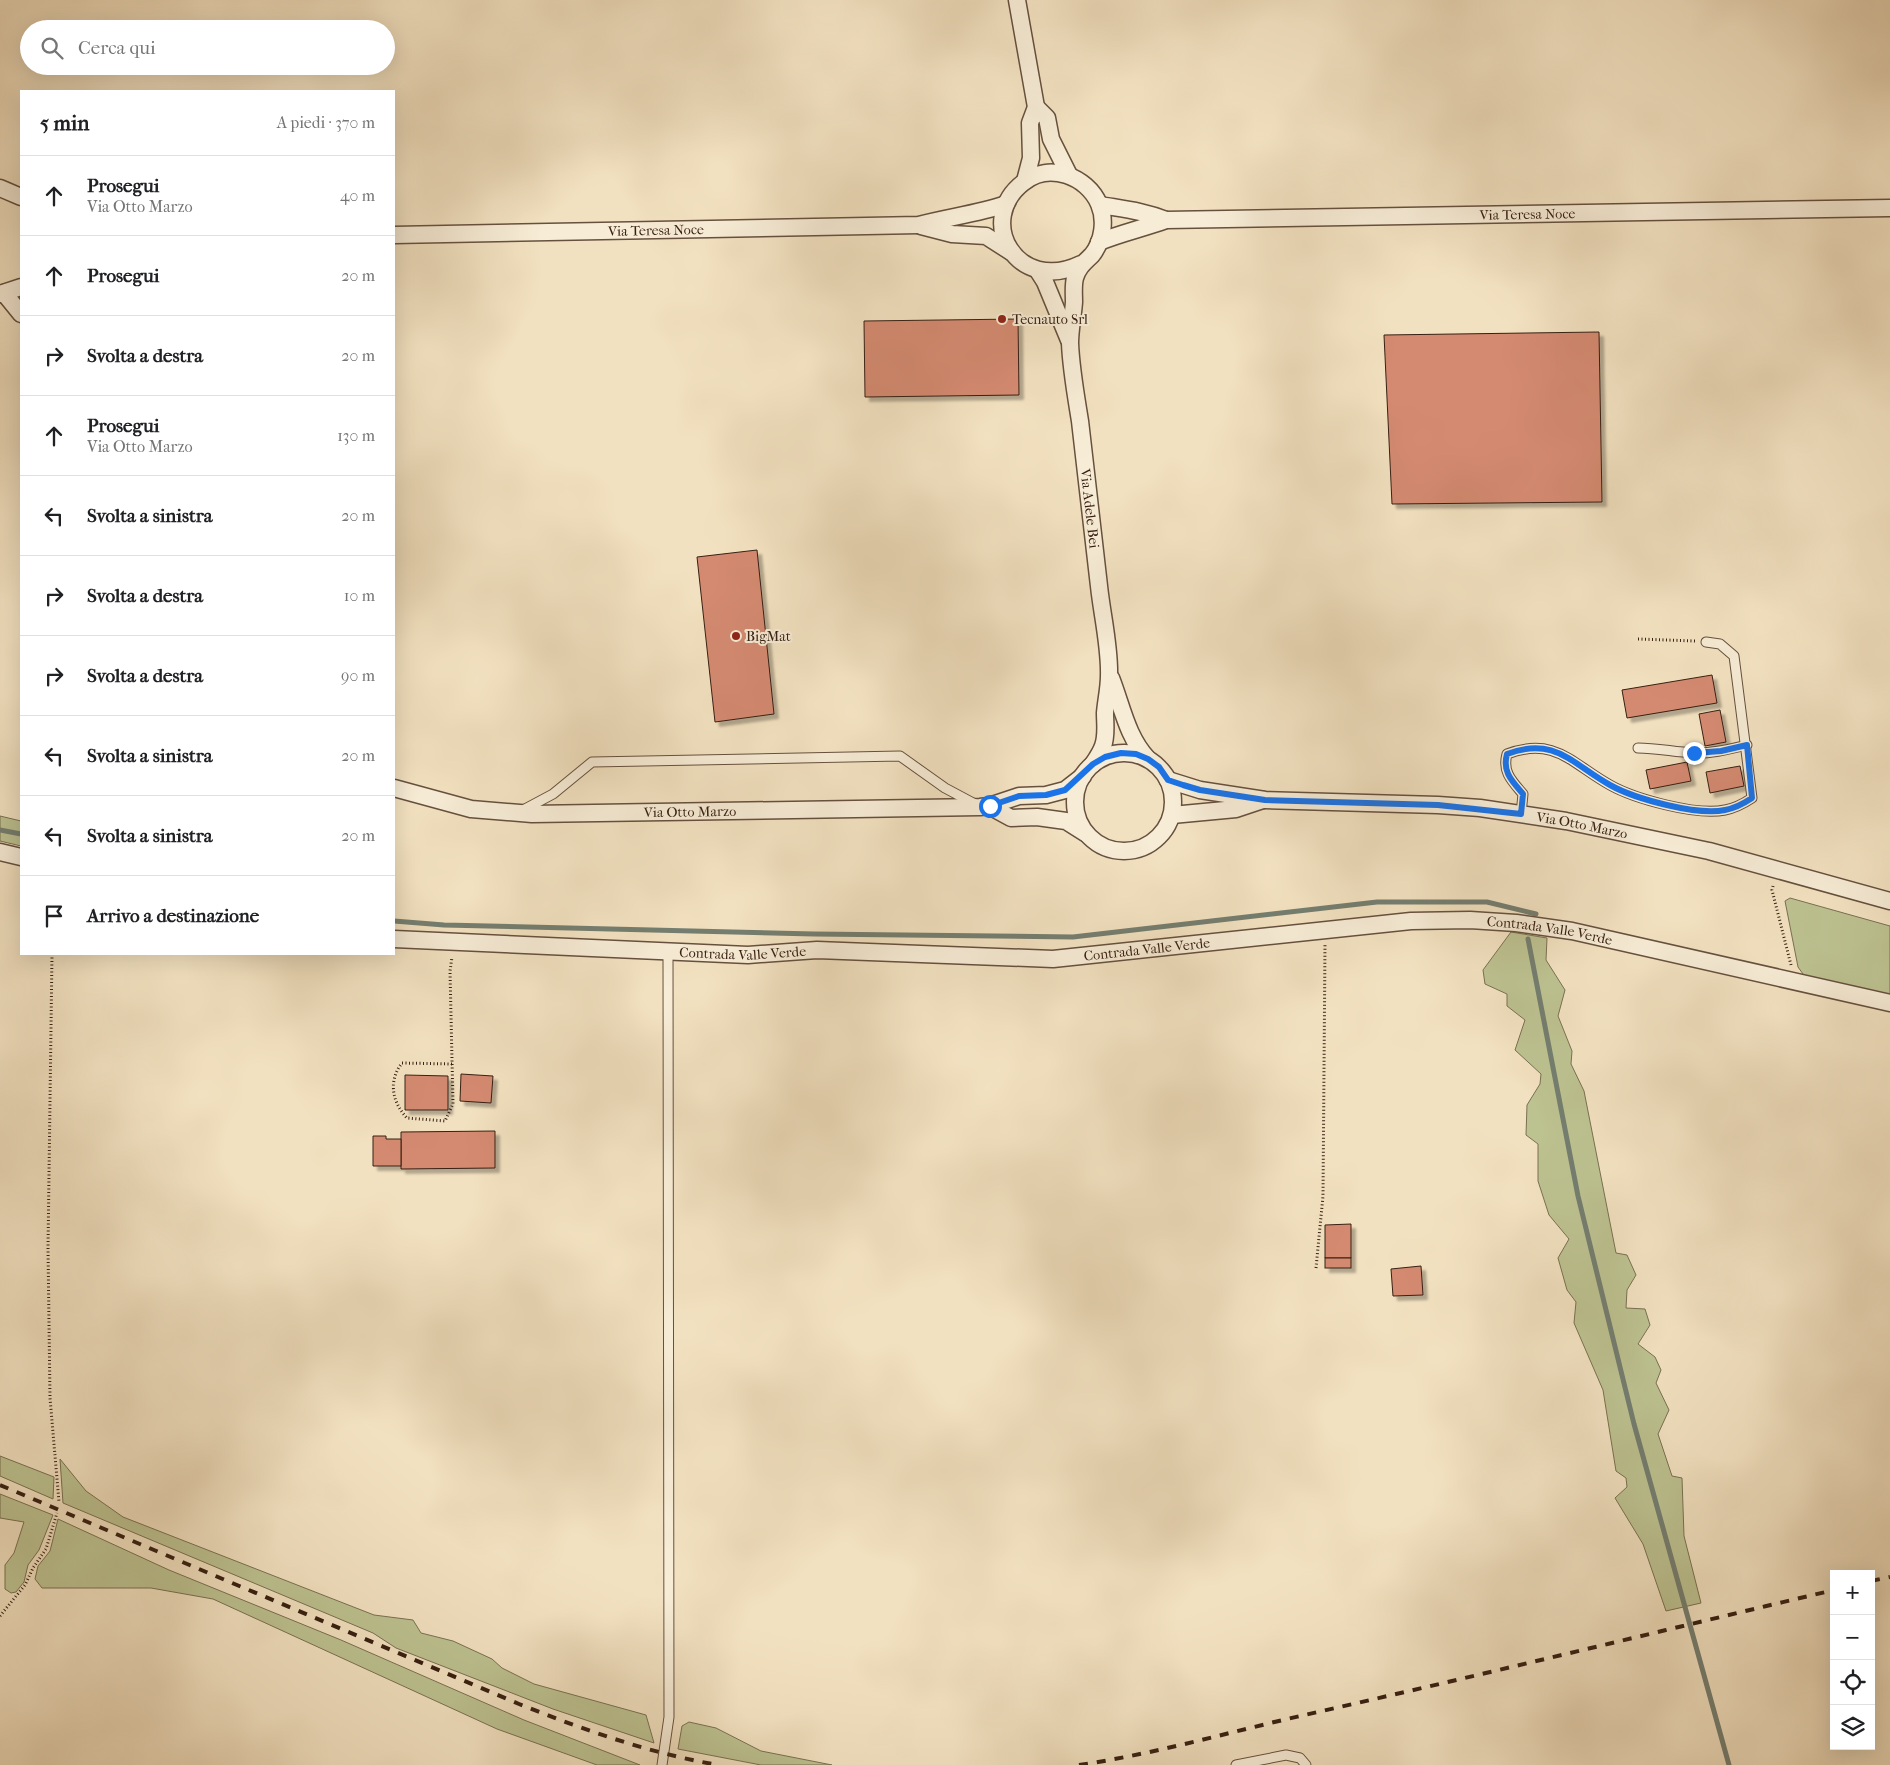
<!DOCTYPE html>
<html lang="it">
<meta charset="utf-8">
<style>
:root{--surface:#fff;--page:#f2f2f2;--text:#202124;--muted:#757577;--line:#e0e0e0}
body{margin:0;font-family:"IM FELL French Canon",serif;background:var(--page);color:var(--text)}
.controls{position:absolute;right:15px;bottom:15px;display:grid;overflow:hidden;border-radius:0px;box-shadow:0 5px 20px #0002}
.controls button{width:45px;height:45px;display:grid;place-items:center;padding:0;border:0;border-bottom:1px solid var(--line);background:var(--surface);color:var(--text);font:25px sans-serif}
.stop{position:absolute;width:15px;height:15px;margin:-11px;border:4px solid #1a73e8;border-radius:50%;background:#fff}
.stop.end{background:#1a73e8;border-color:#fff;box-shadow:0 1px 5px #0008}
.list{margin:0;padding:0;list-style:none}
h2{display:flex;justify-content:space-between;align-items:center;height:65px;margin:0;padding:0 20px;font-size:21px}
h2 small{font-size:16px;font-weight:400;color:var(--muted)}
.list li{display:grid;grid-template-columns:32px 1fr auto;gap:15px;align-items:center;box-sizing:border-box;height:80px;padding:0 20px;border-top:1px solid var(--line)}
.list b{display:block;font-size:19px;white-space:nowrap}
.list p{margin:0;font-size:16px;white-space:nowrap;color:var(--muted)}
.list em{font-size:16px;font-style:normal;color:var(--muted)}
.icon{flex:none;width:28px;height:28px;fill:none;stroke:currentColor;stroke-width:2;stroke-linecap:round;stroke-linejoin:round}
.map{position:relative;flex:none;width:1890px;height:1765px;overflow:hidden}
.search{position:absolute;background:var(--surface);box-shadow:0 5px 20px #0002;left:20px;top:20px;width:375px;height:55px;display:flex;align-items:center;gap:12px;box-sizing:border-box;padding:0 18px;border-radius:28px;color:var(--muted);font-size:19px}
.panel{position:absolute;background:var(--surface);box-shadow:0 5px 20px #0002;left:20px;top:90px;width:375px;height:865px;border-radius:0px}
.map>svg:first-child{display:block}
.green{fill:#bdc291;stroke:#7a7052}
.lines{fill:none;stroke-linecap:round;stroke-linejoin:round}
.stream{stroke:#747e70;stroke-width:5}
.building{fill:#d48a71;stroke:#371f12;filter:url(#shadow)}
.lane-casing{stroke:#66503e;stroke-width:11}
.street-casing{stroke:#66503e;stroke-width:19}
.path{stroke:#371f12;stroke-width:3;stroke-dasharray:1 2.5;stroke-linecap:butt}
.lane{stroke:#f7ecd6;stroke-width:9}
.street{stroke:#f7ecd6;stroke-width:16}
.rail{stroke:#371f12;stroke-width:4;stroke-dasharray:9 9;stroke-linecap:butt}
.route{stroke:#1a73e8;stroke-width:6}
.poi-dot{fill:#8f2418;stroke:#f7ecd6;stroke-width:2}
.labels{text-anchor:middle;dominant-baseline:central;stroke-width:4;stroke-linejoin:round;paint-order:stroke}
.street-label{font-size:14px;fill:#371f12;stroke:#f7ecd6}
.poi-label{font-size:14px;fill:#371f12;stroke:#f7ecd6;text-anchor:start}
</style>
<div class="map">
<svg width="1890" height="1765" viewBox="0 0 1890 1765">
<defs>
<filter id="shadow"><feDropShadow dx="4.5" dy="4.5" stdDeviation="1" flood-color="#0004"/></filter>
</defs>
<rect width="100%" height="100%" fill="#f2e1c0"/>
<filter id="stains"><feTurbulence type="fractalNoise" baseFrequency=".004" numOctaves="4"/><feColorMatrix values="0 0 0 0 .2 0 0 0 0 .09 0 0 0 0 .02 0 0 0 .5 -.17"/></filter>
<radialGradient id="worn" r=".72"><stop offset=".6" stop-color="#630" stop-opacity="0"/><stop offset="1" stop-color="#630" stop-opacity=".3"/></radialGradient>
<!-- green -->
<g class="green">
<path d="M 0,816 L 21,821 L 21,846 L 0,841 Z"/>
<path d="M 1790,898 L 1890,926 L 1890,997 L 1808,981 L 1798,967 L 1785,901 Z"/>
<path d="M 1511,932 L 1547,938 L 1546,960 L 1565,990 L 1558,1016 L 1572,1051 L 1571,1064 L 1584,1091 L 1616,1253 L 1627,1255 L 1636,1275 L 1627,1290 L 1626,1308 L 1645,1309 L 1650,1325 L 1638,1344 L 1655,1357 L 1661,1370 L 1656,1383 L 1669,1410 L 1658,1434 L 1672,1476 L 1682,1478 L 1684,1536 L 1701,1603 L 1666,1611 L 1643,1544 L 1615,1498 L 1627,1487 L 1626,1478 L 1616,1471 L 1603,1390 L 1574,1323 L 1576,1302 L 1567,1290 L 1558,1258 L 1569,1239 L 1549,1215 L 1538,1181 L 1538,1144 L 1526,1135 L 1527,1105 L 1540,1084 L 1541,1074 L 1515,1050 L 1525,1020 L 1507,1006 L 1507,994 L 1485,984 L 1483,970 Z"/>
<path d="M 0,1456 L 54,1477 L 53,1499 L 0,1476 Z"/>
<path d="M 60,1459 L 86,1491 L 123,1517 L 374,1615 L 413,1620 L 421,1633 L 453,1641 L 492,1659 L 502,1668 L 534,1684 L 646,1715 L 654,1743 L 553,1709 L 396,1648 L 373,1633 L 63,1503 Z"/>
<path d="M 0,1494 L 53,1515 L 39,1550 L 28,1565 L 24,1582 L 16,1592 L 11,1593 L 5,1589 L 5,1565 L 14,1553 L 24,1522 L 0,1518 Z"/>
<path d="M 58,1519 L 169,1570 L 341,1640 L 524,1720 L 640,1765 L 597,1765 L 497,1729 L 213,1599 L 151,1588 L 42,1588 L 35,1579 L 38,1566 L 50,1551 Z"/>
<path d="M 689,1722 L 716,1728 L 761,1751 L 832,1765 L 761,1765 L 678,1749 L 682,1726 Z"/>
</g>
<g class="lines">
<!-- stream -->
<g class="stream">
<path d="M 0,830 L 21,834"/>
<path d="M 394,921 L 444,925 L 814,934 L 1073,937 L 1377,902 L 1487,902 L 1536,914"/>
<path d="M 1528,939 L 1578,1196 L 1634,1424 L 1729,1765"/>
</g>
</g>
<!-- building -->
<g class="building">
<path d="M 1018,319 L 1019,395 L 865,397 L 864,321 Z"/>
<path d="M 1599,332 L 1602,502 L 1392,504 L 1384,335 Z"/>
<path d="M 757,550 L 774,714 L 715,722 L 697,557 Z"/>
<path d="M 1712,675 L 1717,703 L 1627,718 L 1622,690 Z"/>
<path d="M 1720,710 L 1726,742 L 1705,746 L 1699,714 Z"/>
<path d="M 1687,762 L 1691,781 L 1650,789 L 1646,770 Z"/>
<path d="M 1740,766 L 1744,786 L 1710,793 L 1706,772 Z"/>
<path d="M 461,1074 L 493,1076 L 491,1103 L 460,1101 Z"/>
<path d="M 405,1075 L 448,1076 L 448,1110 L 405,1110 Z"/>
<path d="M 495,1131 L 495,1168 L 401,1169 L 401,1132 Z"/>
<path d="M 373,1136 L 386,1136 L 386,1139 L 401,1139 L 401,1166 L 373,1166 Z"/>
<path d="M 1351,1224 L 1351,1258 L 1325,1258 L 1325,1225 Z"/>
<rect x="1325" y="1258" width="26" height="10"/>
<path d="M 1421,1266 L 1423,1295 L 1393,1296 L 1391,1269 Z"/>
</g>
<g class="lines">
<defs>
<g id="lane">
<path d="M 1638,748 C 1657,748 1674,752 1693,753 C 1711,754 1730,749 1747,745"/>
<path d="M 523,810 L 553,794 L 592,762 L 900,756 L 945,788 L 975,804"/>
<path d="M 1521,814 L 1523,794 C 1512,781 1502,772 1507,754 C 1555,736 1572,764 1610,785 C 1635,799 1697,816 1725,810 C 1736,808 1743,804 1752,798 L 1734,656 L 1720,644 L 1706,642"/>
<path d="M 662,1765 L 669,1717 L 668,951"/>
<path d="M 1236,1765 L 1286,1755 L 1300,1758 L 1306,1765"/>
</g>
<g id="street">
<path d="M 1017,0 L 1036,107 L 1030,123 L 1031,158 L 1025,181"/>
<path d="M 1036,107 L 1047,118 L 1051,139 L 1069,175"/>
<path d="M 0,188 L 21,197"/>
<path d="M 1100,205 C 1123,209 1144,211 1166,220"/>
<path d="M 921,226 L 952,234 L 986,236 L 1011,252"/>
<path id="s1" d="M 394,235 L 919,225 C 948,217 977,214 1006,204"/>
<path id="s2" d="M 1099,242 C 1121,233 1144,228 1166,220 L 1890,208"/>
<path id="s3" d="M 1081,264 C 1017,295 974,220 1024,182 C 1049,162 1087,176 1099,204 C 1106,220 1103,241 1092,255 C 1085,262 1078,267 1075,278 C 1073,285 1074,295 1074,302 C 1073,316 1070,330 1070,343 C 1071,369 1076,396 1080,421 C 1086,476 1093,531 1099,586 C 1102,615 1110,647 1109,676 C 1109,688 1106,701 1105,713 C 1105,724 1107,735 1103,746 C 1101,752 1097,758 1093,764"/>
<path d="M 1038,271 L 1045,282 L 1069,340"/>
<path d="M 4,293 L 21,314"/>
<path d="M 0,294 L 21,287"/>
<path d="M 1111,678 C 1122,706 1127,737 1148,759"/>
<circle cx="1124" cy="802" r="49"/>
<path id="s4" d="M 1168,780 L 1200,790 L 1265,800 L 1438,805 L 1480,808 L 1566,821 L 1709,851 L 1890,901"/>
<path id="s5" d="M 394,788 L 471,809 L 532,814 L 980,807 L 989,806 L 1019,796 L 1046,795 L 1065,790 L 1083,776"/>
<path d="M 989,806 L 1011,818 L 1037,817 L 1066,821 L 1085,833"/>
<path d="M 1172,815 L 1236,809 L 1263,800"/>
<path d="M 0,852 L 21,857"/>
<path id="s6" d="M 394,939 L 748,955 L 817,950 L 1053,959 L 1411,921 L 1470,920 L 1516,923 L 1572,931 L 1890,1003"/>
</g>
</defs>
<!-- lane casing -->
<use href="#lane" class="lane-casing"/>
<!-- street casing -->
<use href="#street" class="street-casing"/>
<!-- path -->
<g class="path">
<path d="M 1638,639 L 1695,641"/>
<path d="M 1773,886 L 1772,890 L 1791,965"/>
<path d="M 52,954 L 48,1248 L 50,1398 L 59,1502"/>
<path d="M 452,1064 L 402,1063 C 388,1081 392,1102 407,1118 L 445,1121 L 453,1104 L 450,971 L 452,957"/>
<path d="M 1316,1268 L 1323,1196 L 1325,945"/>
<path d="M 0,1616 L 25,1585 L 33,1568 L 46,1549 L 57,1513"/>
</g>
<!-- lane -->
<use href="#lane" class="lane"/>
<!-- street -->
<use href="#street" class="street"/>
<!-- rail -->
<g class="rail">
<path d="M 0,1485 L 519,1704 C 584,1730 649,1753 718,1765"/>
<path d="M 1871,1581 L 1890,1577"/>
<path d="M 1079,1765 C 1154,1754 1226,1733 1300,1716 C 1478,1676 1656,1632 1834,1590"/>
</g>
</g>
<g class="lines">
<!-- route -->
<path class="route" d="M 990,806 L 1019,796 L 1046,795 L 1065,790 L 1093,764 L 1105,757 L 1121,753 L 1136,754 L 1148,759 L 1159,767 L 1168,780 L 1183,785 L 1200,790 L 1265,800 L 1438,805 L 1521,814 L 1523,794 C 1512,781 1502,772 1507,754 C 1555,736 1572,764 1610,785 C 1635,799 1698,816 1725,810 C 1736,808 1743,804 1752,798 L 1747,745 L 1721,751 L 1694,753"/>
</g>
<!-- markers -->
<g class="poi-dot">
<circle cx="1002" cy="319" r="5"/>
<circle cx="736" cy="636" r="5"/>
</g>
<g class="labels">
<!-- street labels -->
<g class="street-label">
<text stroke="none"><textPath href="#s2" startOffset="432">Via Teresa Noce</textPath></text>
<text stroke="none"><textPath href="#s1" startOffset="262">Via Teresa Noce</textPath></text>
<text stroke="none"><textPath href="#s3" startOffset="560">Via Adele Bei</textPath></text>
<text stroke="none"><textPath href="#s5" startOffset="299">Via Otto Marzo</textPath></text>
<text stroke="none"><textPath href="#s4" startOffset="418">Via Otto Marzo</textPath></text>
<text stroke="none"><textPath href="#s6" startOffset="1159">Contrada Valle Verde</textPath></text>
<text stroke="none"><textPath href="#s6" startOffset="754">Contrada Valle Verde</textPath></text>
<text stroke="none"><textPath href="#s6" startOffset="349">Contrada Valle Verde</textPath></text>
</g>
<!-- poi labels -->
<g class="poi-label">
<text x="1012" y="319">Tecnauto Srl</text>
<text x="746" y="636">BigMat</text>
</g>
</g>
<rect width="100%" height="100%" filter="url(#stains)"/>
<rect width="100%" height="100%" fill="url(#worn)"/>
</svg>
<div class="controls">
<button>+</button>
<button>−</button>
<button><svg class="icon" aria-label="locate" viewBox="0 0 24 24"><circle cx="12" cy="12" r="6"/><path d="M12 2v4M12 18v4M2 12h4M18 12h4"/></svg></button>
<button><svg class="icon" aria-label="layers" viewBox="0 0 24 24"><path d="M12 4l9 5-9 5-9-5zM3 14l9 5 9-5"/></svg></button>
</div>
<div class="stop" style="left:990px;top:806px"></div>
<div class="stop end" style="left:1694px;top:753px"></div>
<div class="search"><svg class="icon" aria-label="search" viewBox="0 0 24 24"><circle cx="10" cy="10" r="6"/><path d="M15 15l6 6"/></svg>Cerca qui</div>
<section class="panel">
<h2>5 min<small>A piedi · 370 m</small></h2>
<ul class="list">
<li><svg class="icon" aria-label="ahead" viewBox="0 0 24 24"><path d="M12 20V5M6 11l6-6 6 6"/></svg><div><b>Prosegui</b><p>Via Otto Marzo</p></div><em>40 m</em></li>
<li><svg class="icon" aria-label="ahead" viewBox="0 0 24 24"><path d="M12 20V5M6 11l6-6 6 6"/></svg><div><b>Prosegui</b></div><em>20 m</em></li>
<li><svg class="icon" aria-label="right" viewBox="0 0 24 24"><path d="M7 20v-9h11M14 6l5 5-5 5"/></svg><div><b>Svolta a destra</b></div><em>20 m</em></li>
<li><svg class="icon" aria-label="ahead" viewBox="0 0 24 24"><path d="M12 20V5M6 11l6-6 6 6"/></svg><div><b>Prosegui</b><p>Via Otto Marzo</p></div><em>130 m</em></li>
<li><svg class="icon" aria-label="left" viewBox="0 0 24 24"><path d="M17 20v-9H6M10 6l-5 5 5 5"/></svg><div><b>Svolta a sinistra</b></div><em>20 m</em></li>
<li><svg class="icon" aria-label="right" viewBox="0 0 24 24"><path d="M7 20v-9h11M14 6l5 5-5 5"/></svg><div><b>Svolta a destra</b></div><em>10 m</em></li>
<li><svg class="icon" aria-label="right" viewBox="0 0 24 24"><path d="M7 20v-9h11M14 6l5 5-5 5"/></svg><div><b>Svolta a destra</b></div><em>90 m</em></li>
<li><svg class="icon" aria-label="left" viewBox="0 0 24 24"><path d="M17 20v-9H6M10 6l-5 5 5 5"/></svg><div><b>Svolta a sinistra</b></div><em>20 m</em></li>
<li><svg class="icon" aria-label="left" viewBox="0 0 24 24"><path d="M17 20v-9H6M10 6l-5 5 5 5"/></svg><div><b>Svolta a sinistra</b></div><em>20 m</em></li>
<li><svg class="icon" aria-label="arrive" viewBox="0 0 24 24"><path d="M6 21V4h12l-3 4 3 4H6"/></svg><div><b>Arrivo a destinazione</b></div></li>
</ul>
</section>
</div>
